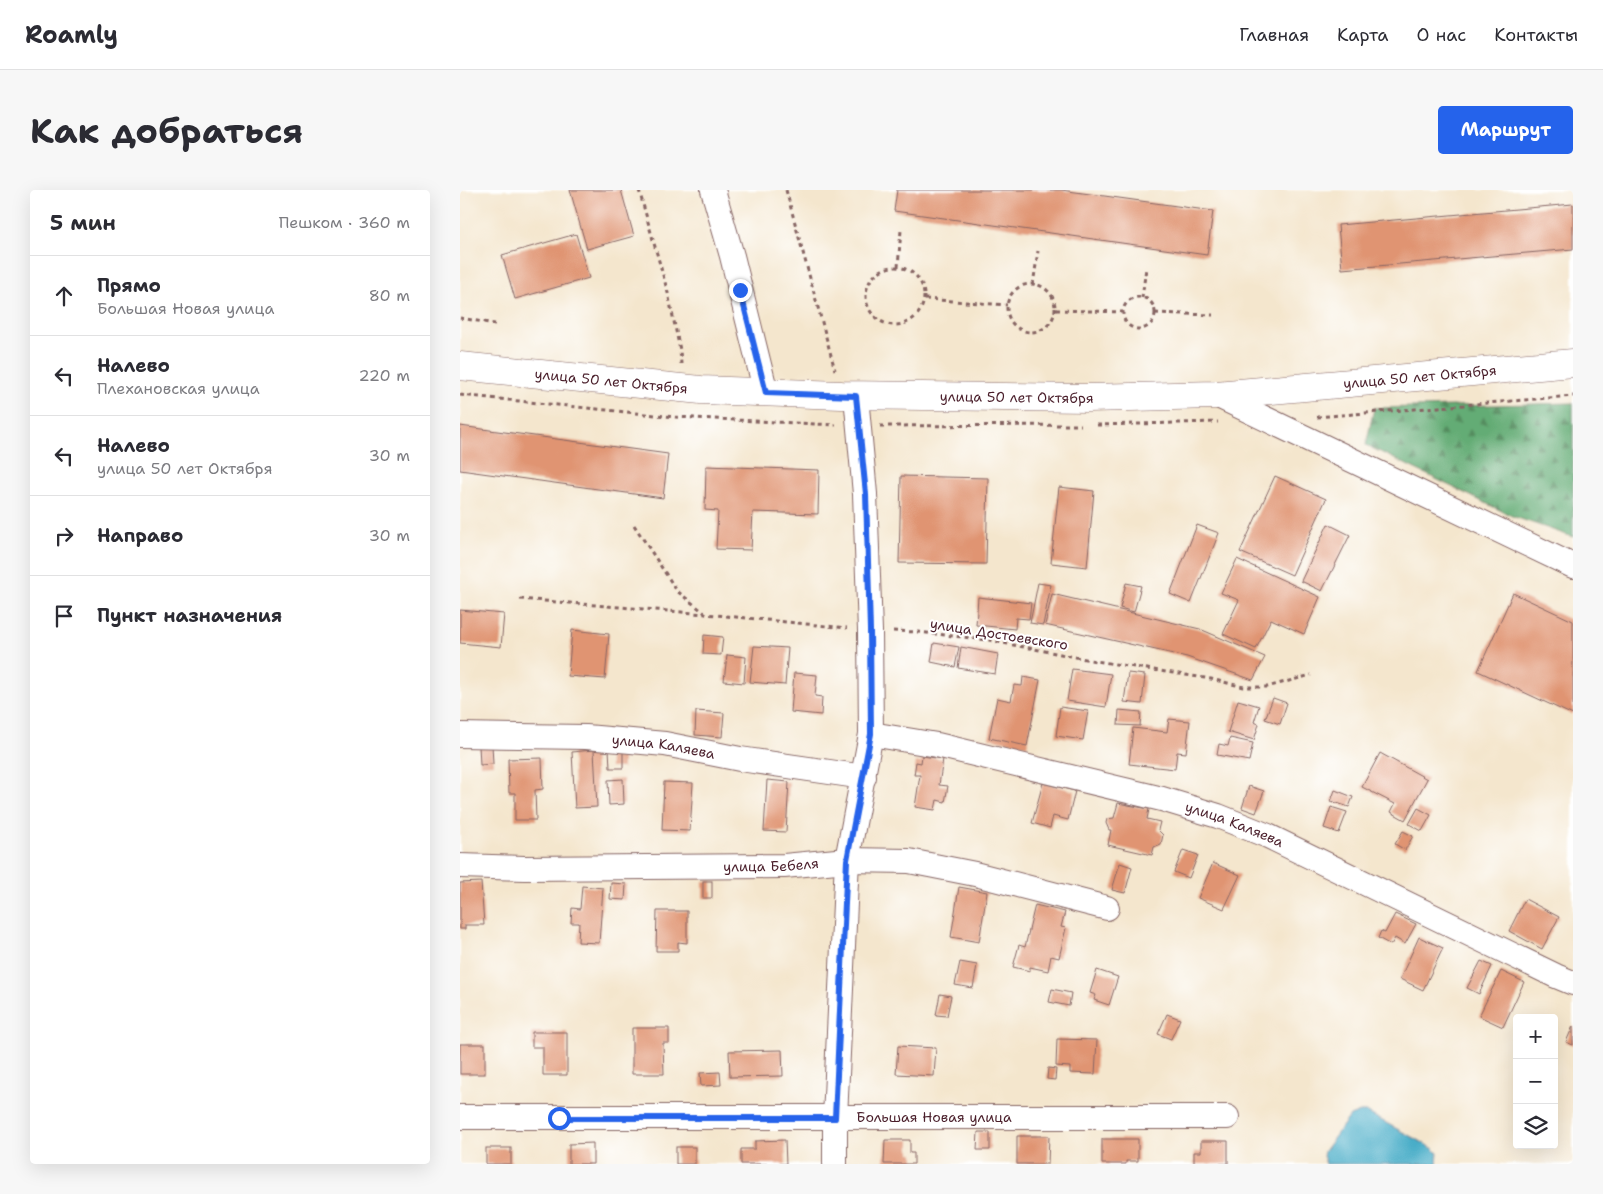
<!DOCTYPE html>
<html lang="ru">
<meta charset="utf-8">
<style>
:root{--surface:#fff;--page:#f7f7f7;--text:#2b2b33;--muted:#7c7c81;--line:#e1e1e2;--accent:#2563eb}
body{margin:0;font-family:"Shantell Sans",sans-serif;background:var(--page);color:var(--text)}
.controls{position:absolute;right:15px;bottom:15px;display:grid;overflow:hidden;border-radius:5px;box-shadow:0 5px 20px #0002}
.controls button{width:45px;height:45px;display:grid;place-items:center;padding:0;border:0;border-bottom:1px solid var(--line);background:var(--surface);color:var(--text);font:25px sans-serif}
.stop{position:absolute;width:15px;height:15px;margin:-11px;border:4px solid #2563eb;border-radius:50%;background:#fff}
.stop.end{background:#2563eb;border-color:#fff;box-shadow:0 1px 5px #0008}
.list{margin:0;padding:0;list-style:none}
h2{display:flex;justify-content:space-between;align-items:center;height:65px;margin:0;padding:0 20px;font-size:21px}
h2 small{font-size:16px;font-weight:400;color:var(--muted)}
.list li{display:grid;grid-template-columns:32px 1fr auto;gap:15px;align-items:center;box-sizing:border-box;height:80px;padding:0 20px;border-top:1px solid var(--line)}
.list b{display:block;font-size:19px;white-space:nowrap}
.list p{margin:0;font-size:16px;white-space:nowrap;color:var(--muted)}
.list em{font-size:16px;font-style:normal;color:var(--muted)}
.icon{flex:none;width:28px;height:28px;fill:none;stroke:currentColor;stroke-width:2;stroke-linecap:round;stroke-linejoin:round}
.map{position:relative;flex:none;width:1113px;height:974px;overflow:hidden;border-radius:5px}
header{display:flex;align-items:center;gap:30px;box-sizing:border-box;height:70px;padding:0 25px;background:var(--surface);border-bottom:1px solid var(--line)}
header strong{font-size:24px}
nav{display:flex;gap:28px;margin-inline-start:auto;font-size:18px}
.intro{display:flex;align-items:center;justify-content:space-between;box-sizing:border-box;height:120px;padding:0 30px}
h1{margin:0;font-size:35px}
.button{padding:12px 22px;border-radius:5px;background:var(--accent);color:#fff;font-size:18px;font-weight:700}
main{display:flex;gap:30px;padding:0 30px}
aside{flex:1;background:var(--surface);border-radius:5px;box-shadow:0 5px 20px #0002}
.map>svg:first-child{display:block}
.forest{fill:url(#forest-firs);stroke:#566650}
.water{fill:#49adc8;stroke:#4a667a}
.building{fill:#e09472}
.lines{fill:none;stroke-linecap:round;stroke-linejoin:round}
.minor-casing{stroke:#866564;stroke-width:26}
.major-casing{stroke:#866564;stroke-width:29}
.path{stroke:#866564;stroke-width:3;stroke-dasharray:4 4;stroke-linecap:butt}
.minor{stroke:#fff;stroke-width:24}
.major{stroke:#fff;stroke-width:28}
.route{stroke:#2563eb;stroke-width:6}
.labels{text-anchor:middle;dominant-baseline:central;stroke-width:4;stroke-linejoin:round;paint-order:stroke}
.street-label{font-size:14px;fill:#4a1f2b;stroke:#fff}
</style>
<header>
<strong>Roamly</strong>
<nav><a>Главная</a><a>Карта</a><a>О нас</a><a>Контакты</a></nav>
</header>
<div class="intro"><h1>Как добраться</h1><a class="button">Маршрут</a></div>
<main>
<aside>
<h2>5 мин<small>Пешком · 360 m</small></h2>
<ul class="list">
<li><svg class="icon" aria-label="ahead" viewBox="0 0 24 24"><path d="M12 20V5M6 11l6-6 6 6"/></svg><div><b>Прямо</b><p>Большая Новая улица</p></div><em>80 m</em></li>
<li><svg class="icon" aria-label="left" viewBox="0 0 24 24"><path d="M17 20v-9H6M10 6l-5 5 5 5"/></svg><div><b>Налево</b><p>Плехановская улица</p></div><em>220 m</em></li>
<li><svg class="icon" aria-label="left" viewBox="0 0 24 24"><path d="M17 20v-9H6M10 6l-5 5 5 5"/></svg><div><b>Налево</b><p>улица 50 лет Октября</p></div><em>30 m</em></li>
<li><svg class="icon" aria-label="right" viewBox="0 0 24 24"><path d="M7 20v-9h11M14 6l5 5-5 5"/></svg><div><b>Направо</b></div><em>30 m</em></li>
<li><svg class="icon" aria-label="arrive" viewBox="0 0 24 24"><path d="M6 21V4h12l-3 4 3 4H6"/></svg><div><b>Пункт назначения</b></div></li>
</ul>
</aside>
<div class="map">
<svg width="1113" height="974" viewBox="0 0 1113 974">
<defs>
<pattern id="forest-firs" width="22" height="20" patternUnits="userSpaceOnUse" patternTransform="scale(1.25)"><rect width="22" height="20" fill="#63ac74"/><path d="M5 1l3.5 6h-7zM16 11l3.5 6h-7z" fill="#548b5f"/></pattern>
</defs>
<rect width="100%" height="100%" fill="#fff"/>
<filter id="ink" filterUnits="userSpaceOnUse"><feTurbulence type="fractalNoise" baseFrequency=".02" numOctaves="2"/><feDisplacementMap in="SourceGraphic" scale="10" xChannelSelector="R" yChannelSelector="G"/><feConvolveMatrix kernelMatrix="1 2 1 2 8 2 1 2 1" color-interpolation-filters="sRGB"/></filter>
<filter id="wash" filterUnits="userSpaceOnUse"><feTurbulence type="fractalNoise" baseFrequency=".0096" numOctaves="4" result="noise"/><feDisplacementMap in="SourceGraphic" scale="20" xChannelSelector="R" yChannelSelector="G"/><feGaussianBlur stdDeviation="1.12" result="paint"/><feColorMatrix in="noise" values="0 0 0 0 0 0 0 0 0 0 0 0 0 0 0 0 0 1.4 0 .05"/><feComposite in="paint" operator="in"/></filter>
<g filter="url(#wash)">
<rect width="100%" height="100%" fill="#f4e6cd"/>
<!-- forest -->
<path class="forest" d="M 1113,213 L 1113,347 L 1052,326 L 906,255 L 914,218 Z"/>
<!-- water -->
<path class="water" d="M 900,922 L 906,922 L 974,959 L 978,963 L 977,974 L 866,974 L 863,966 L 864,961 L 890,926 Z"/>
<g id="blocks">
<!-- building -->
<g class="building">
<path d="M 110,0 L 161,0 L 174,46 L 127,59 Z"/>
<path d="M 437,0 L 601,0 L 753,21 L 747,65 L 434,21 Z"/>
<path d="M 1113,14 L 1113,59 L 882,79 L 878,35 Z"/>
<path d="M 116,44 L 129,88 L 55,109 L 42,65 Z"/>
<path d="M 0,236 L 208,264 L 203,308 L 0,280 Z"/>
<path d="M 246,276 L 359,280 L 358,324 L 293,322 L 291,360 L 256,359 L 258,321 L 245,320 Z"/>
<path d="M 441,286 L 528,288 L 526,374 L 439,373 Z"/>
<path d="M 815,286 L 866,309 L 832,385 L 780,362 Z"/>
<path d="M 599,297 L 634,301 L 627,377 L 591,373 Z"/>
<path d="M 868,334 L 890,345 L 862,401 L 841,391 Z"/>
<path d="M 737,335 L 759,343 L 731,413 L 710,404 Z"/>
<path d="M 777,369 L 860,407 L 844,444 L 811,429 L 796,459 L 763,444 L 779,410 L 761,403 Z"/>
<path d="M 578,393 L 591,395 L 583,435 L 570,433 Z"/>
<path d="M 666,393 L 681,396 L 674,422 L 660,418 Z"/>
<path d="M 1053,403 L 1113,431 L 1113,525 L 1018,481 Z"/>
<path d="M 592,404 L 740,439 L 805,467 L 793,490 L 727,467 L 585,435 Z"/>
<path d="M 518,407 L 571,413 L 569,429 L 556,428 L 555,439 L 516,435 Z"/>
<path d="M 0,420 L 44,424 L 41,457 L 0,453 Z"/>
<path d="M 112,440 L 149,444 L 145,489 L 108,486 Z"/>
<path d="M 244,445 L 263,447 L 261,465 L 243,464 Z"/>
<path d="M 474,453 L 499,457 L 495,477 L 471,472 Z"/>
<path d="M 294,456 L 328,458 L 325,495 L 290,492 Z"/>
<path d="M 501,457 L 538,464 L 535,484 L 498,478 Z"/>
<path d="M 267,465 L 286,467 L 284,493 L 264,491 Z"/>
<path d="M 612,479 L 651,484 L 646,517 L 607,511 Z"/>
<path d="M 334,483 L 357,485 L 355,506 L 362,507 L 361,525 L 331,522 Z"/>
<path d="M 668,483 L 685,485 L 682,514 L 664,512 Z"/>
<path d="M 563,487 L 580,490 L 567,556 L 529,548 L 537,508 L 551,511 L 554,495 L 562,496 Z"/>
<path d="M 813,508 L 827,513 L 820,534 L 805,529 Z"/>
<path d="M 778,510 L 799,516 L 794,532 L 799,534 L 794,550 L 768,542 Z"/>
<path d="M 600,517 L 628,521 L 623,550 L 596,546 Z"/>
<path d="M 659,520 L 681,522 L 680,536 L 658,535 Z"/>
<path d="M 236,521 L 264,523 L 262,547 L 235,545 Z"/>
<path d="M 709,529 L 730,531 L 726,563 L 717,562 L 715,579 L 669,574 L 673,538 L 707,542 Z"/>
<path d="M 770,548 L 793,553 L 789,571 L 757,565 L 759,554 L 768,556 Z"/>
<path d="M 19,555 L 32,555 L 33,574 L 20,575 Z"/>
<path d="M 149,559 L 163,559 L 163,578 L 150,578 Z"/>
<path d="M 134,560 L 137,617 L 115,618 L 112,562 Z"/>
<path d="M 920,563 L 967,589 L 945,630 L 931,622 L 935,614 L 902,597 Z"/>
<path d="M 462,566 L 483,569 L 479,595 L 488,596 L 485,612 L 477,610 L 475,620 L 455,617 L 460,585 L 454,585 L 456,572 L 461,573 Z"/>
<path d="M 82,568 L 83,599 L 75,600 L 76,630 L 55,630 L 55,603 L 49,603 L 48,569 Z"/>
<path d="M 163,589 L 164,614 L 149,615 L 148,590 Z"/>
<path d="M 307,590 L 329,592 L 326,642 L 304,641 Z"/>
<path d="M 204,592 L 233,593 L 230,641 L 202,640 Z"/>
<path d="M 583,593 L 615,601 L 608,630 L 593,626 L 590,638 L 572,633 Z"/>
<path d="M 789,596 L 804,601 L 796,623 L 782,618 Z"/>
<path d="M 875,600 L 893,607 L 889,617 L 871,611 Z"/>
<path d="M 658,613 L 689,619 L 687,629 L 700,632 L 698,640 L 703,645 L 701,654 L 694,657 L 692,665 L 648,655 L 651,640 L 649,640 L 646,633 L 647,629 L 654,628 Z"/>
<path d="M 871,617 L 887,622 L 879,643 L 864,638 Z"/>
<path d="M 958,618 L 971,625 L 962,641 L 949,634 Z"/>
<path d="M 943,641 L 953,646 L 945,660 L 935,654 Z"/>
<path d="M 723,660 L 738,665 L 729,688 L 714,682 Z"/>
<path d="M 660,673 L 672,677 L 665,703 L 652,700 Z"/>
<path d="M 753,673 L 780,685 L 764,719 L 738,708 Z"/>
<rect x="243" y="691" width="9" height="17"/>
<path d="M 21,692 L 24,735 L 5,735 L 5,739 L 0,739 L 0,693 Z"/>
<path d="M 151,693 L 166,694 L 165,710 L 150,709 Z"/>
<path d="M 122,696 L 143,698 L 139,753 L 118,752 L 119,733 L 111,733 L 112,718 L 120,719 Z"/>
<path d="M 499,697 L 527,702 L 519,752 L 491,747 Z"/>
<path d="M 1065,709 L 1099,727 L 1082,759 L 1049,741 Z"/>
<path d="M 575,715 L 605,722 L 601,737 L 606,738 L 599,768 L 591,766 L 588,781 L 570,777 L 570,781 L 553,777 L 559,755 L 565,757 Z"/>
<path d="M 197,721 L 227,721 L 227,753 L 218,752 L 218,761 L 196,761 Z"/>
<path d="M 935,724 L 956,734 L 945,754 L 935,748 L 931,755 L 918,748 L 921,741 L 925,743 Z"/>
<path d="M 959,747 L 983,758 L 963,800 L 940,789 Z"/>
<path d="M 1021,771 L 1032,776 L 1019,804 L 1007,798 Z"/>
<path d="M 500,772 L 517,775 L 513,798 L 495,795 Z"/>
<path d="M 637,780 L 658,787 L 649,815 L 634,810 L 636,805 L 630,803 Z"/>
<path d="M 1041,781 L 1064,792 L 1043,837 L 1019,826 Z"/>
<path d="M 592,799 L 611,803 L 609,816 L 589,812 Z"/>
<path d="M 480,804 L 491,806 L 487,826 L 476,825 Z"/>
<path d="M 707,824 L 720,829 L 711,849 L 698,844 Z"/>
<path d="M 1113,836 L 1113,855 L 1106,852 Z"/>
<path d="M 172,838 L 209,838 L 209,853 L 203,853 L 204,884 L 172,884 Z"/>
<path d="M 72,842 L 107,842 L 107,885 L 83,885 L 83,857 L 72,857 Z"/>
<path d="M 597,849 L 637,850 L 635,884 L 610,883 L 610,877 L 596,876 Z"/>
<rect x="0" y="854" width="25" height="30"/>
<path d="M 438,856 L 476,858 L 474,886 L 436,884 Z"/>
<path d="M 322,860 L 323,886 L 270,887 L 269,861 Z"/>
<path d="M 588,878 L 596,879 L 595,890 L 587,889 Z"/>
<path d="M 260,882 L 261,895 L 241,896 L 240,883 Z"/>
<path d="M 518,942 L 530,942 L 530,960 L 517,960 Z"/>
<path d="M 557,946 L 589,946 L 588,974 L 557,974 Z"/>
<path d="M 642,949 L 678,949 L 678,971 L 666,971 L 666,974 L 642,974 Z"/>
<path d="M 325,950 L 326,974 L 281,974 L 281,959 L 295,959 L 295,951 Z"/>
<path d="M 425,950 L 450,950 L 450,963 L 454,963 L 454,974 L 424,974 Z"/>
<path d="M 741,951 L 768,951 L 768,974 L 734,974 L 734,962 L 741,962 Z"/>
<path d="M 133,953 L 133,974 L 109,974 L 109,954 Z"/>
<rect x="216" y="957" width="19" height="17"/>
<rect x="26" y="958" width="25" height="16"/>
</g>
</g>
</g>
<g filter="url(#ink)">
<use href="#blocks" fill-opacity="0" stroke="#866564" stroke-width="1"/>
<g class="lines">
<defs>
<g id="minor">
<path d="M 253,0 L 272,66 L 306,203"/>
<path d="M 756,205 L 1113,376"/>
<path id="s1" d="M 411,544 L 477,555 L 702,609 L 758,626 L 808,646 L 1096,786 L 1113,793"/>
<path id="s2" d="M 0,545 L 126,547 L 205,554 L 280,569 L 404,587"/>
<path id="s3" d="M 0,676 L 64,678 L 324,676 L 387,670 L 449,671 L 515,684 L 647,718"/>
<path id="s4" d="M 0,927 L 767,927"/>
<path d="M 375,974 L 375,928 L 387,670 L 411,544 L 410,441 L 405,304 L 396,206"/>
</g>
<g id="major">
<path id="s5" d="M 0,176 L 241,200 L 382,205 L 628,208 L 756,205 L 1113,173"/>
</g>
</defs>
<!-- minor casing -->
<use href="#minor" class="minor-casing"/>
<!-- major casing -->
<use href="#major" class="major-casing"/>
<!-- path -->
<g class="path">
<path d="M 179,0 L 208,103 L 220,160 L 221,174"/>
<path d="M 326,0 L 375,180"/>
<path d="M 438,77 L 441,40"/>
<circle cx="435" cy="106" r="29"/>
<circle cx="571" cy="118" r="24"/>
<path d="M 573,95 L 578,61"/>
<circle cx="679" cy="123" r="16"/>
<path d="M 682,108 L 686,78"/>
<path d="M 465,109 L 547,115"/>
<path d="M 596,120 L 663,122"/>
<path d="M 695,123 L 753,125"/>
<path d="M 0,128 L 35,134"/>
<path d="M 0,205 L 215,227 L 376,235"/>
<path d="M 857,227 L 1113,206"/>
<path d="M 637,235 L 758,232"/>
<path d="M 420,236 L 621,235"/>
<path d="M 174,335 L 217,401 L 246,424 L 387,438"/>
<path d="M 60,409 L 246,424"/>
<path d="M 433,441 L 458,442 L 528,450 L 636,471 L 751,489 L 784,497 L 807,497 L 851,485"/>
</g>
<!-- minor -->
<use href="#minor" class="minor"/>
<!-- major -->
<use href="#major" class="major"/>
</g>
</g>
<g class="lines" filter="url(#ink)">
<!-- route -->
<path class="route" d="M 99,928 L 375,928 L 387,670 L 411,544 L 410,440 L 406,304 L 396,206 L 306,203 L 280,100"/>
</g>
<g class="labels">
<!-- street labels -->
<g class="street-label">
<text stroke="none"><textPath href="#s5" startOffset="962">улица 50 лет Октября</textPath></text>
<text stroke="none"><textPath href="#s5" startOffset="152">улица 50 лет Октября</textPath></text>
<text stroke="none"><textPath href="#s5" startOffset="558">улица 50 лет Октября</textPath></text>
<text transform="translate(539 444) rotate(9)">улица Достоевского</text>
<text stroke="none"><textPath href="#s2" startOffset="204">улица Каляева</textPath></text>
<text stroke="none"><textPath href="#s1" startOffset="375">улица Каляева</textPath></text>
<text stroke="none"><textPath href="#s3" startOffset="311">улица Бебеля</textPath></text>
<text stroke="none"><textPath href="#s4" startOffset="474">Большая Новая улица</textPath></text>
</g>
</g>
</svg>
<div class="controls">
<button>+</button>
<button>−</button>
<button><svg class="icon" aria-label="layers" viewBox="0 0 24 24"><path d="M12 4l9 5-9 5-9-5zM3 14l9 5 9-5"/></svg></button>
</div>
<div class="stop" style="left:99px;top:928px"></div>
<div class="stop end" style="left:280px;top:100px"></div>
</div>
</main>
